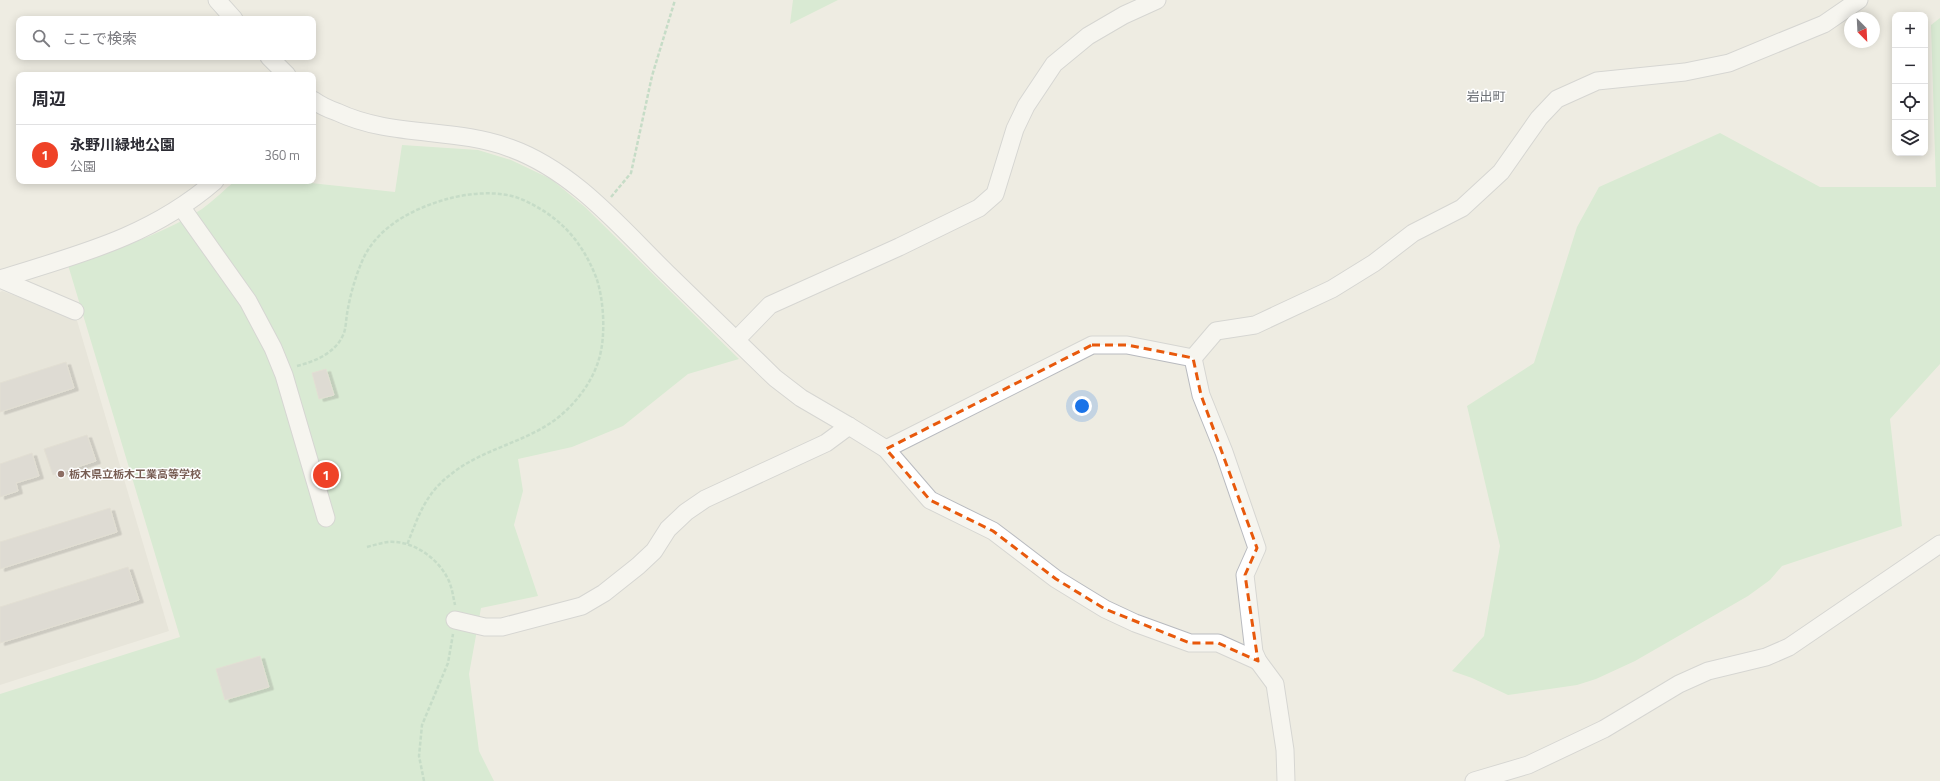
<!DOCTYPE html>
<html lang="ja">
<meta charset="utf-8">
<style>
:root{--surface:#fff;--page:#f2f2f3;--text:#2b2b33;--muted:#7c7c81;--line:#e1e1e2;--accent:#ef4227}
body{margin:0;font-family:"Titillium Web","Noto Sans JP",sans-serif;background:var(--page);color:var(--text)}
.controls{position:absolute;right:12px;top:12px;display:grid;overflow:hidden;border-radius:8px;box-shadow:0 2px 10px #0003}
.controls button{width:36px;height:36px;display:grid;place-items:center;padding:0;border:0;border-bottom:1px solid var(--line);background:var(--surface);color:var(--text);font:20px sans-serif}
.compass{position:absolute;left:1844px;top:12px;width:36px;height:36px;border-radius:50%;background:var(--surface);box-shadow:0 2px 10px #0003;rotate:156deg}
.you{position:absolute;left:1082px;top:406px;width:14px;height:14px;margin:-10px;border:3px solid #fff;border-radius:50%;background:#1a73e8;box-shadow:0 0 0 6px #1a73e833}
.badge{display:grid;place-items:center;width:26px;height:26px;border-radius:50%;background:var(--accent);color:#fff;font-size:13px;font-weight:700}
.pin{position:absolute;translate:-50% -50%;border:2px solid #fff;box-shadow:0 1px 4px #0006}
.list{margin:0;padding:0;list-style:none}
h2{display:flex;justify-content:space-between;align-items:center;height:52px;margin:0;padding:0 16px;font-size:17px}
h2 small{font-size:13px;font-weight:400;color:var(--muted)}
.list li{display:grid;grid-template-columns:26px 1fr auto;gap:12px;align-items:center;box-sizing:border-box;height:60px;padding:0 16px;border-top:1px solid var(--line)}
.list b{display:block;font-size:15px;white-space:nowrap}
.list p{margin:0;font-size:13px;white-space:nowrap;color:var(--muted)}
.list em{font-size:13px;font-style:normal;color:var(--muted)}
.icon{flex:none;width:22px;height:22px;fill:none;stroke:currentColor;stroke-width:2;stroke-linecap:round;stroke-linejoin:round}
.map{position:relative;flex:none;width:1940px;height:781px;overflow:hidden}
.search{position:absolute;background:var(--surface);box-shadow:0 2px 10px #0003;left:16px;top:16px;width:300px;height:44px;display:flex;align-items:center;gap:10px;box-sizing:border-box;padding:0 14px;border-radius:8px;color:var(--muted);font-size:15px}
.panel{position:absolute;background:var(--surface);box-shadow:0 2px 10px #0003;left:16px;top:72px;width:300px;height:112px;border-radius:8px}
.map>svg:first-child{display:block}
.education{fill:#dedbd1}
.green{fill:#bee7c0}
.building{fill:#c9c6c0;stroke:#d3cec1;filter:url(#shadow)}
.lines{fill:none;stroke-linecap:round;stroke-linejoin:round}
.minor-casing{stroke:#b8babf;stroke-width:19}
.path{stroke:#96c8a7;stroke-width:2.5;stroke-dasharray:4 2;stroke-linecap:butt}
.minor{stroke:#fff;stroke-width:17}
.marked{fill:none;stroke:#e8590c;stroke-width:3;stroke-dasharray:8 5;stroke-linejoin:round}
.education-dot{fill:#8d6e63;stroke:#fff;stroke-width:1.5}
.labels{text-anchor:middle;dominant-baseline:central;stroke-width:3;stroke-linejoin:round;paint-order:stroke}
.education-label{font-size:11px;font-weight:bold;fill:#785e54;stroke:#fff;text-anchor:start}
.quarter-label{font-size:13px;fill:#6c7076;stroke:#fff}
</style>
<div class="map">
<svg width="1940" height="781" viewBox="0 0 1940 781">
<defs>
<filter id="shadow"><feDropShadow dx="4.5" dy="2.5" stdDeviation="0" flood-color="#0004"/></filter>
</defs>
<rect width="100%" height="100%" fill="#eeece2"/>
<!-- education -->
<path class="education" d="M 2,291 L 76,317 L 169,631 L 0,685 L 0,292 Z"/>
<!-- green -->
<g class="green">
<path d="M 793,0 L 838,0 L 790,24 Z"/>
<path d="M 1940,18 L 1940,364 L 1890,419 L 1902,526 L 1782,566 L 1770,580 L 1748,596 L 1635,661 L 1596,679 L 1577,685 L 1508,695 L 1472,678 L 1452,671 L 1484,636 L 1500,546 L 1467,406 L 1534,363 L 1577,227 L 1599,187 L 1720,133 L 1820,187 L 1936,187 L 1931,25 Z"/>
<path d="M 402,145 L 478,150 L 511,160 L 551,179 L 585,207 L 739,359 L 688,374 L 623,426 L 572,447 L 518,459 L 523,491 L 514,525 L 538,596 L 481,608 L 469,674 L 479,751 L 494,781 L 0,781 L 0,694 L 180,637 L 68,265 C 114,250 161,235 202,209 C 213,201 224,190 235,181 L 292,181 L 395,192 Z"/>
</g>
<!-- building -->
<g class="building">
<path d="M 66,362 L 74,388 L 0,412 L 0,383 Z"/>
<path d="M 326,369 L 334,395 L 319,399 L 312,373 Z"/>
<path d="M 87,435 L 96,461 L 53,475 L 44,449 Z"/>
<path d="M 32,453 L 39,476 L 16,483 L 18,491 L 0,497 L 0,464 Z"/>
<path d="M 110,508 L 117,532 L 0,569 L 0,542 Z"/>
<path d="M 128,567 L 139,600 L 0,643 L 0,607 Z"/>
<path d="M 260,656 L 269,687 L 225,700 L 216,669 Z"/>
</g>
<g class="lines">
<defs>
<g id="minor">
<path d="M 217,0 L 234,19"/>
<path d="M 269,57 L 287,75"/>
<path d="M 313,100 C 320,105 328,109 337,112 C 392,138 454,127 510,148 C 574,171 620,227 667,273 C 703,308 739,343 775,378 L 801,398 L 849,426 L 886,449 L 930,500 L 993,531 L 1056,579 L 1105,609 L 1135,623 L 1190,643 L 1218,643 L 1258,661"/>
<path d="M 182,208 L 248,301 L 273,348 L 284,375 L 326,518"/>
<path d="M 0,279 C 80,254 150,237 215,181"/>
<path d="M 0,279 L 75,311"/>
<path d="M 736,340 L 770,305 L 899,247 L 979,208 L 995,194 L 1015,129 L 1026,106 L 1054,64 L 1088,36 L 1124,15 L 1157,0"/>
<path d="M 1193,358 L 1216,331 L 1255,325 L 1332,289 L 1374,263 L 1413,233 L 1462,208 L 1501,172 L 1539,118 L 1557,99 L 1597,81 L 1685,72 L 1729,63 L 1824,24 L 1859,0"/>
<path d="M 1193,358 L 1201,395 L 1224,452 L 1257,548 L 1245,575 L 1254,652 L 1258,661 L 1275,684 L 1285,750 L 1286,781"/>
<path d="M 886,449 L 1092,345 L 1127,345 L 1193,358"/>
<path d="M 455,620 L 485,627 L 502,627 L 582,606 L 604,593 L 638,566 L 654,551 L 668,529 L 686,512 L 705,499 L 826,443 L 849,426"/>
<path d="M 1474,781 L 1528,765 L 1604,729 L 1679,684 L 1708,671 L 1766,657 L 1789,647 L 1940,544"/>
</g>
</defs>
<!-- minor casing -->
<use href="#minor" class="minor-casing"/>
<!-- path -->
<g class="path">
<path d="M 611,197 L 631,173 L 652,76 L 675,0"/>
<path d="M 297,366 C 316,361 336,353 344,333 C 346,327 346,320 347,314 C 350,295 356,274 364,257 C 380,225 415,208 447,199 C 469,193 499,190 521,199 C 558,215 581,239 596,277 C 604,299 606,336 599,359 C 592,384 571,410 549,424 C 518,444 479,451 450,475 C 425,494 418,517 407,545"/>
<path d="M 367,547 C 374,545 381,543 388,542 C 412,540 437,557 448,579 C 452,587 453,596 455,605"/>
<path d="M 424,781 L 419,756 L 422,725 L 448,663 L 453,634"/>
</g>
<!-- minor -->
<use href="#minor" class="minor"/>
</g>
<!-- marked area -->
<path d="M0 0H1940V781H0ZM 1092,345 L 1127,345 L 1193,358 L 1201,395 L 1257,548 L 1245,575 L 1258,661 L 1218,643 L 1190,643 L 1105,609 L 1056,579 L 993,531 L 930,500 L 886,449 Z" fill="#eeece2" fill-opacity=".55" fill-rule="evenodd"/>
<path class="marked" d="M 1092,345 L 1127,345 L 1193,358 L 1201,395 L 1257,548 L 1245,575 L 1258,661 L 1218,643 L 1190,643 L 1105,609 L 1056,579 L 993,531 L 930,500 L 886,449 Z"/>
<!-- markers -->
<circle class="education-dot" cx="61" cy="474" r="4"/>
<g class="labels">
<!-- education labels -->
<g class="education-label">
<text x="69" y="474">栃木県立栃木工業高等学校</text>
</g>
<!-- quarter labels -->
<g class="quarter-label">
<text x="1486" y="96">岩出町</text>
</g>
</g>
</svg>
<div class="controls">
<button>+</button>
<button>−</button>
<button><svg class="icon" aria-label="locate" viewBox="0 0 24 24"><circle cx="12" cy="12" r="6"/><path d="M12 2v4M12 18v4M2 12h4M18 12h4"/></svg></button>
<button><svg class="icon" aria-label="layers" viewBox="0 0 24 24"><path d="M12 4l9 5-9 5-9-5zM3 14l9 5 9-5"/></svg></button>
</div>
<svg class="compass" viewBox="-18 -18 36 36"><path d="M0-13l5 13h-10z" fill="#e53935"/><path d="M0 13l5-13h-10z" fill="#7c7c81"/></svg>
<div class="you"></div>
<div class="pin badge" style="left:326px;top:475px">1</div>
<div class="search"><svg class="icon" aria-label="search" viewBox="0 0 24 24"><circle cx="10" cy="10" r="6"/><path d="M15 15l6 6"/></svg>ここで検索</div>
<section class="panel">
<h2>周辺<small></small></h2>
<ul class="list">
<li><span class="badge">1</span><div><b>永野川緑地公園</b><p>公園</p></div><em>360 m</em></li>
</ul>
</section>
</div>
